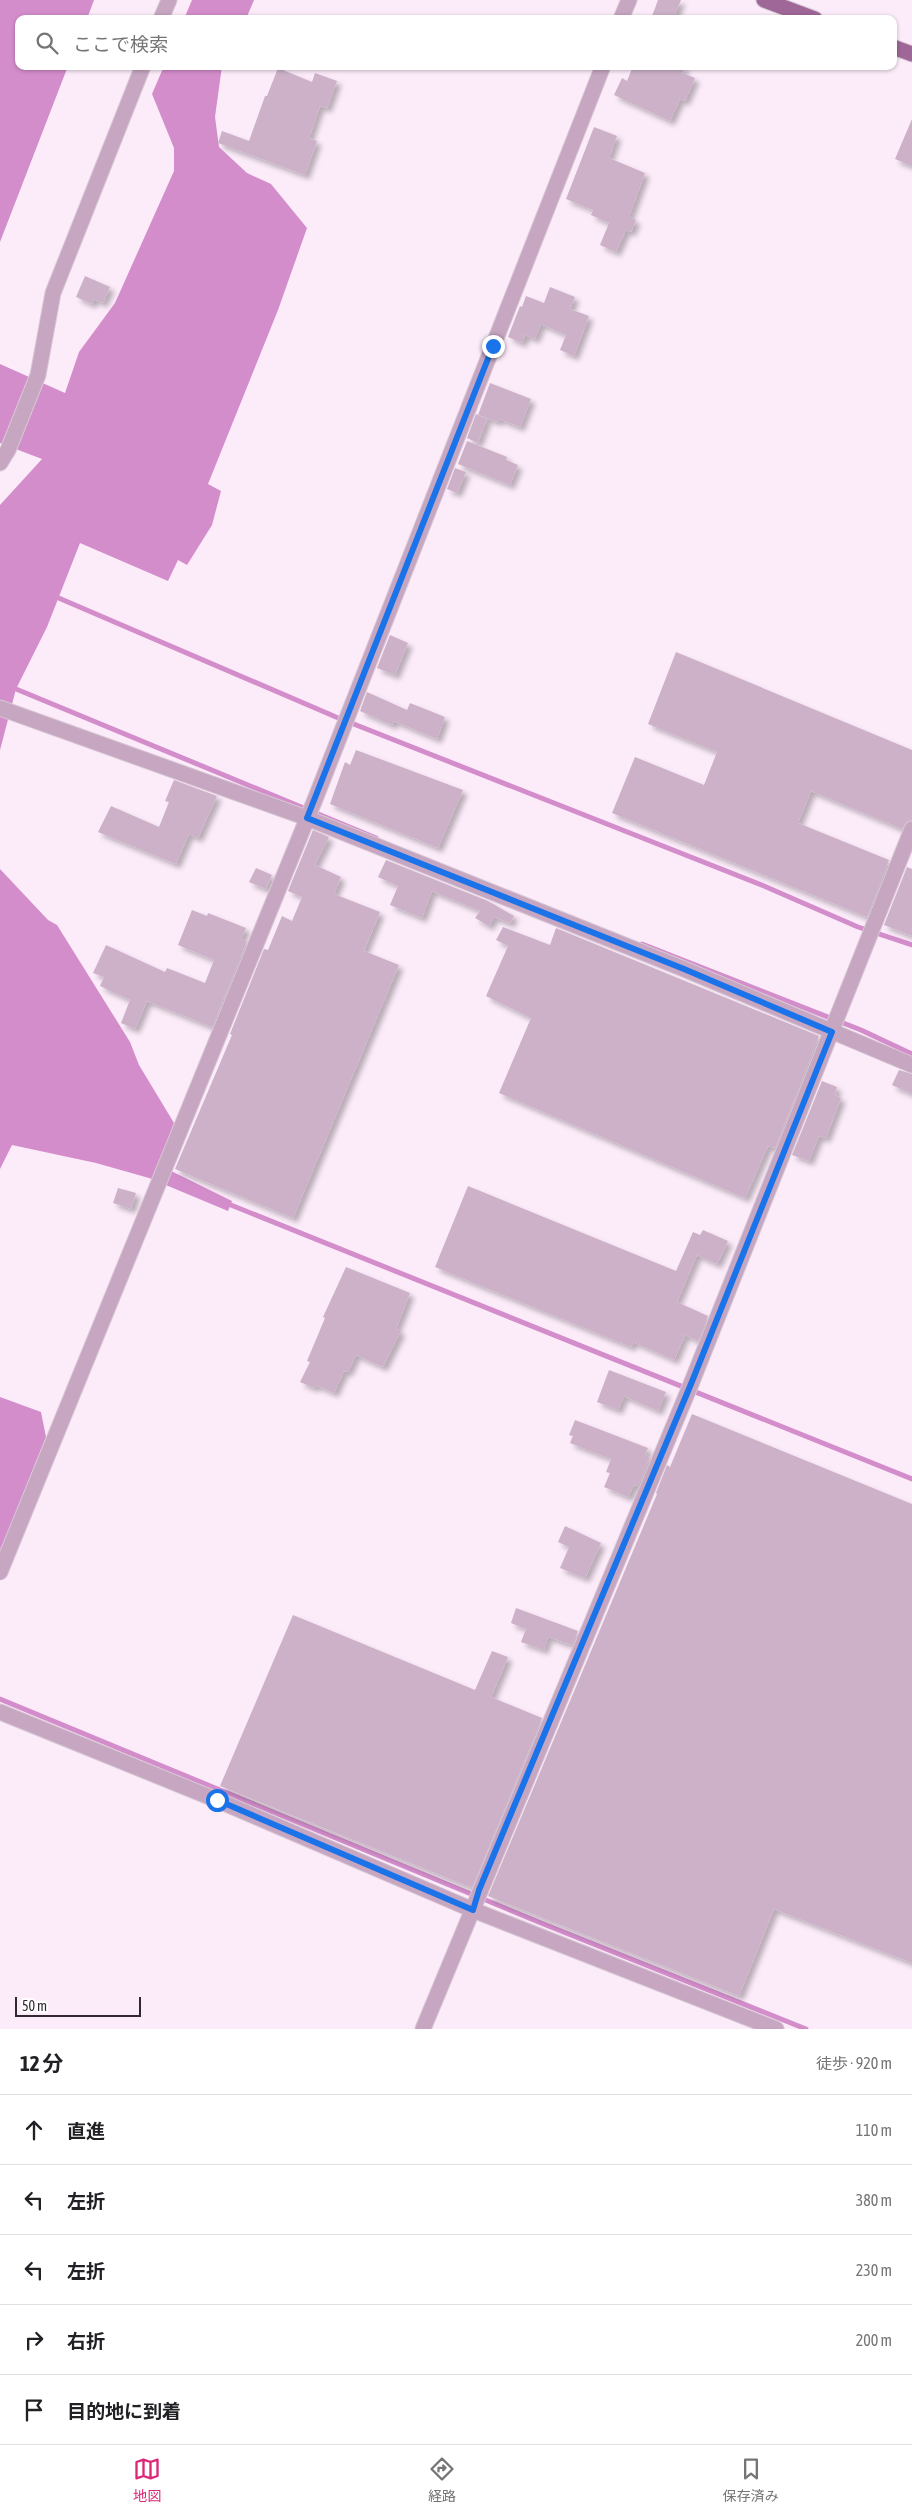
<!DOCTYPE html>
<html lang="ja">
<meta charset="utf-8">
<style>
:root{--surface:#fff;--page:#f6f6f6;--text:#202124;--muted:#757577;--line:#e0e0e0;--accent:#db2777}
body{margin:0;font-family:"Asap Condensed","Noto Sans JP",sans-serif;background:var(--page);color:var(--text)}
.scale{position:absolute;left:15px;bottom:12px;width:126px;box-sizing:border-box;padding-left:5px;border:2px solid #312730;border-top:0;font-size:14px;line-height:18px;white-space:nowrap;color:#312730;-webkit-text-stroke:4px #fff;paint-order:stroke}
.stop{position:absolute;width:15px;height:15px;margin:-11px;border:4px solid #1a73e8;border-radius:50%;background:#fff}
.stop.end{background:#1a73e8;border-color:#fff;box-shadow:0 1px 5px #0008}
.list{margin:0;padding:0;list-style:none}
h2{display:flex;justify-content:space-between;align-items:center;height:65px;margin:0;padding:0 20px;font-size:21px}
h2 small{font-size:16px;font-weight:400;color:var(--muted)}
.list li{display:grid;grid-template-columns:32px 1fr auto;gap:15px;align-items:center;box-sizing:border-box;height:70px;padding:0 20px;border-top:1px solid var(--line)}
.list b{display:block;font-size:19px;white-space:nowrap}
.list em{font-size:16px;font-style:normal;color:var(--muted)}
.icon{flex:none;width:28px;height:28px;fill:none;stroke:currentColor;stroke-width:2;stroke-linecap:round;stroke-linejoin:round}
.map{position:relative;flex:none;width:912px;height:2029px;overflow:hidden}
.search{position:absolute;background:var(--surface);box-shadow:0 1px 4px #0004;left:15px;right:15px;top:15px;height:55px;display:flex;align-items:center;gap:12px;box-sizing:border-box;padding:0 18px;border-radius:10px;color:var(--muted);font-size:19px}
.sheet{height:415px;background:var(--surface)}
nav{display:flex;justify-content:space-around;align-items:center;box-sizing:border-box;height:70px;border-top:1px solid var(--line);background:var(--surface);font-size:14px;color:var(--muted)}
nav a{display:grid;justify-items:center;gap:2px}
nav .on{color:var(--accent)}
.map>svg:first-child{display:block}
.water{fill:#d38dcb}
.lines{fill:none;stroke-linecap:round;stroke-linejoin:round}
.stream{stroke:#d38dcb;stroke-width:5}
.building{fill:#ccb1c8;filter:url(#shadow)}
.minor-casing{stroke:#d7c8d5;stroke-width:17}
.major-casing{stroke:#d7c8d5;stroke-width:17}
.minor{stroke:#c6a6c1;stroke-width:15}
.major{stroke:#9f6698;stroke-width:15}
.route{stroke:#1a73e8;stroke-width:6}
</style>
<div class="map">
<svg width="912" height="2029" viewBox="0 0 912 2029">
<defs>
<filter id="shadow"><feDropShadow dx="4.5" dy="4.5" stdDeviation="2.5" flood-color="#0004"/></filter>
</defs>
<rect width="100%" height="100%" fill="#fcebf9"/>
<!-- water -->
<g class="water">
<path d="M 0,0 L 94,0 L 87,19 L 19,19 L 19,66 L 68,66 L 0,242 Z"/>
<path d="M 192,0 L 254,0 L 246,19 L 184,19 Z"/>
<path d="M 164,66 L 222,66 L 215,117 L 219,147 L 247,173 L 271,184 L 307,228 L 278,310 L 208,484 L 221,491 L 212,525 L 187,565 L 178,560 L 168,581 L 80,543 L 47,627 L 16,689 L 0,750 L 0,505 L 42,459 L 0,443 L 0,364 L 65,393 L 79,352 L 115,303 L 174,171 L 174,148 L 152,94 Z"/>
<path d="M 0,869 L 48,920 L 57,925 L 130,1042 L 139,1065 L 174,1123 L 159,1165 L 232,1201 L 228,1211 L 149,1178 L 96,1163 L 12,1145 L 0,1169 Z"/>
<path d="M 0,1397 L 41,1412 L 46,1437 L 0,1552 Z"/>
</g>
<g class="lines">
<!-- stream -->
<g class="stream">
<path d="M 54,596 L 336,717 L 764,886 L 858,927 L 912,945"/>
<path d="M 16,689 L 376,838"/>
<path d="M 642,944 L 861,1030 L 912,1054"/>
<path d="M 226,1203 L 912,1479"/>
<path d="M 0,1699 L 541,1923 L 806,2029"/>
</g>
</g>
<!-- building -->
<g class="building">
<path d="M 658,0 L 681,0 L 673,19 L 651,19 Z"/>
<path d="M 633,66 L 685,66 L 682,73 L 695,78 L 685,101 L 680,99 L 670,121 L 614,95 L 622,78 L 627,81 Z"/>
<path d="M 278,68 L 312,82 L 315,73 L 337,81 L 327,108 L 320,106 L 309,138 L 317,141 L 305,175 L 218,143 L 222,131 L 249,141 L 265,96 L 267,96 Z"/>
<path d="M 912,119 L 912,166 L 895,159 Z"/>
<path d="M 594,127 L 617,136 L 609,158 L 645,173 L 629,217 L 636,220 L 631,232 L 626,230 L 616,252 L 600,245 L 609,223 L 591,215 L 593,210 L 566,199 Z"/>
<path d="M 85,276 L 110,287 L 103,303 L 94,299 L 92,304 L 76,297 Z"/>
<path d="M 550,287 L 575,297 L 570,309 L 589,316 L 574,356 L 560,350 L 566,335 L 541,324 L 535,339 L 525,335 L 522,343 L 508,337 L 520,306 L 522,307 L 526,296 L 544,303 Z"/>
<path d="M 490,383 L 531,399 L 520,427 L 499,419 L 498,422 L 478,415 Z"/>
<path d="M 476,414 L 487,419 L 478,443 L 467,438 Z"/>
<path d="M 467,441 L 507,457 L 506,460 L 518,465 L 510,485 L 458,464 Z"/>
<path d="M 455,468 L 466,472 L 457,493 L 447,489 Z"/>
<path d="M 390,635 L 408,643 L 395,675 L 377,668 Z"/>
<path d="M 676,652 L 912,750 L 912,820 L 906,822 L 902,829 L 811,791 L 798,823 L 889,860 L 867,917 L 612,813 L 635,757 L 704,785 L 717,752 L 648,724 Z"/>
<path d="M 367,692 L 407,710 L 410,703 L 445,717 L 437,739 L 394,721 L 392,725 L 360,711 Z"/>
<path d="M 356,750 L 463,790 L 438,848 L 330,804 L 345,762 L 350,765 Z"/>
<path d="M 174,780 L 217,796 L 198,838 L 189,834 L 176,864 L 98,832 L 111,806 L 159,827 L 169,802 L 165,801 Z"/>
<path d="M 313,830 L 329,837 L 315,865 L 341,877 L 334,894 L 380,912 L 364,951 L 399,965 L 293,1218 L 175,1169 L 232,1035 L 230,1034 L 264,949 L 268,950 L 282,916 L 292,921 L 302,897 L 288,891 Z"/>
<path d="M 386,860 L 488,901 L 514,916 L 510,923 L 494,917 L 489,926 L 475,918 L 480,911 L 432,891 L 422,918 L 390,905 L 398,886 L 378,877 Z"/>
<path d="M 907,867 L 912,869 L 912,936 L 884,925 Z"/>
<path d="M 256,868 L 272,875 L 266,889 L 249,882 Z"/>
<path d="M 192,910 L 207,916 L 208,913 L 246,928 L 241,939 L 247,941 L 212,1027 L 147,1001 L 135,1029 L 121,1023 L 130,1000 L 100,986 L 104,977 L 93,973 L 106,945 L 165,972 L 167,968 L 205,983 L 214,960 L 178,945 Z"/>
<path d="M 503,927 L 550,945 L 556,928 L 819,1036 L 775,1148 L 768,1146 L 745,1198 L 499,1093 L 531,1018 L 486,996 L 508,946 L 496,940 Z"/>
<path d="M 899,1070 L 912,1074 L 912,1094 L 892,1085 Z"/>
<path d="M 822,1081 L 837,1087 L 835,1095 L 841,1098 L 826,1138 L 819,1136 L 809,1161 L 792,1155 Z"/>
<path d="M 468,1186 L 676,1271 L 693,1232 L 700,1235 L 703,1230 L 728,1241 L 717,1264 L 697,1255 L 677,1302 L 708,1316 L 698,1341 L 685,1335 L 674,1360 L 633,1342 L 631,1347 L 435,1267 Z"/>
<path d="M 118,1188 L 136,1193 L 131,1209 L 113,1203 Z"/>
<path d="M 346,1267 L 410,1293 L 396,1329 L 401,1331 L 383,1367 L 356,1355 L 348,1372 L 344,1371 L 334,1393 L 316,1385 L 314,1388 L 300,1382 L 310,1362 L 307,1361 L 325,1318 L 323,1317 Z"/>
<path d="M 609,1370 L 666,1392 L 658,1411 L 624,1396 L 618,1410 L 597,1402 Z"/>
<path d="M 692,1414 L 912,1504 L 912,1963 L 774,1909 L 739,1996 L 488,1896 L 657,1494 L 656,1493 L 667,1465 L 670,1467 Z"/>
<path d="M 575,1420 L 648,1448 L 645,1455 L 650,1457 L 638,1486 L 634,1485 L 628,1497 L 604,1487 L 610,1473 L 606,1472 L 611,1459 L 570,1443 L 573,1436 L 569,1435 Z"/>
<path d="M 565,1526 L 601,1543 L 585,1578 L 560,1568 L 569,1547 L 558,1542 Z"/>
<path d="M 516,1608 L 578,1631 L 572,1645 L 548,1637 L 544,1650 L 521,1642 L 526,1629 L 511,1623 Z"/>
<path d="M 293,1615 L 475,1690 L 492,1651 L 508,1657 L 491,1697 L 542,1718 L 472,1888 L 220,1786 Z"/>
</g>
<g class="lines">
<defs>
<g id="minor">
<path d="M 161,19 L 169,0"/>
<path d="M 621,19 L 629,0"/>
<path d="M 0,463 L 8,450 L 38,375 L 53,293 L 143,66"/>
<path d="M 0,708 L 307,818 L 684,969 L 912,1065"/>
<path d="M 0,1572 L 314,802 L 603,66"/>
<path d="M 0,1712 L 217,1800 L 473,1910 L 776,2029"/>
<path d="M 423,2029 L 691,1384 L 912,829"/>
</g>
<g id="major">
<path d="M 764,0 L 815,19"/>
<path d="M 893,47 L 912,54"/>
</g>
</defs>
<!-- minor casing -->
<use href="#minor" class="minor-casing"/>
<!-- major casing -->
<use href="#major" class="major-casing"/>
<!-- minor -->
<use href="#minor" class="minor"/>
<!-- major -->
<use href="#major" class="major"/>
</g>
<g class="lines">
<!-- route -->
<path class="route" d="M 217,1800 L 473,1910 L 479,1890 L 691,1384 L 832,1032 L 684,969 L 307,818 L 493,346"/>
</g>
</svg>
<div class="scale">50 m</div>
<div class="stop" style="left:217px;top:1800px"></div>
<div class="stop end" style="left:493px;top:346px"></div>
<div class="search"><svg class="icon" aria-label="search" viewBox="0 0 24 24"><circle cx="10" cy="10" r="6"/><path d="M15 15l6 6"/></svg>ここで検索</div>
</div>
<section class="sheet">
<h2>12 分<small>徒歩 · 920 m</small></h2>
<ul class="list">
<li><svg class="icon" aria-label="ahead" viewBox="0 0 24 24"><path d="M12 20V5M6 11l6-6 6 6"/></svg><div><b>直進</b></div><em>110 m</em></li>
<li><svg class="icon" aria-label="left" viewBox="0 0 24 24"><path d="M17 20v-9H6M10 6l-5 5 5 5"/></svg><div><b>左折</b></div><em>380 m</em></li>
<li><svg class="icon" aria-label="left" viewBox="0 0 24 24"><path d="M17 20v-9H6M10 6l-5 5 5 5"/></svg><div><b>左折</b></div><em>230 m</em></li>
<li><svg class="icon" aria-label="right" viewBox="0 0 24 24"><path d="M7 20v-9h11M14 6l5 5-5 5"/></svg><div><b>右折</b></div><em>200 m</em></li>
<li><svg class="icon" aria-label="arrive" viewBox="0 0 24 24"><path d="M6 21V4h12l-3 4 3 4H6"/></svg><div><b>目的地に到着</b></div></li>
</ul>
</section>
<nav>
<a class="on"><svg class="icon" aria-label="map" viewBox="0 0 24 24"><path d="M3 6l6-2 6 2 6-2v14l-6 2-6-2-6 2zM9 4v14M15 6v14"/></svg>地図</a>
<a><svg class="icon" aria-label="directions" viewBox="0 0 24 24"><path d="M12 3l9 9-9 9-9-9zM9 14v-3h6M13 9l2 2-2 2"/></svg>経路</a>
<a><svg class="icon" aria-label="saved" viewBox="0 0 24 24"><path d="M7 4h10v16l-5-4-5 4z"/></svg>保存済み</a>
</nav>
